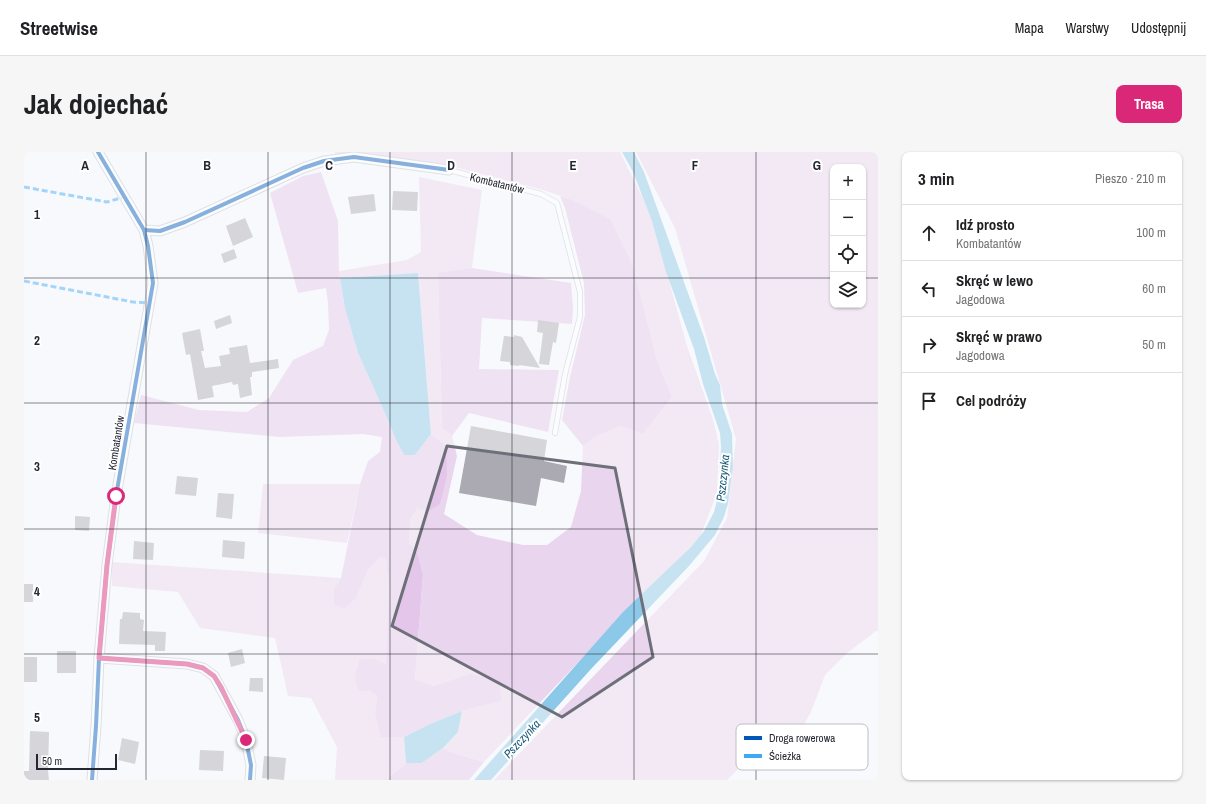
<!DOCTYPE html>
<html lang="pl">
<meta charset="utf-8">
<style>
:root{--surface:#fff;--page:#f6f6f6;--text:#202124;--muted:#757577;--line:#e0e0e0;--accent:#db2777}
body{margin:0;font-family:"Archivo Narrow",sans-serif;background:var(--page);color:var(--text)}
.controls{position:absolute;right:12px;top:12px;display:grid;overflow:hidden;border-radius:8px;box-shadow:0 1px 3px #0004}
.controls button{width:36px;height:36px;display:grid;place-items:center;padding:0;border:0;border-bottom:1px solid var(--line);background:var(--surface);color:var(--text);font:20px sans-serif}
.scale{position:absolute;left:12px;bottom:10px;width:81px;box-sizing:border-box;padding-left:4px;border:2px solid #242632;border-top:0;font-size:11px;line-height:14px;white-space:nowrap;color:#242632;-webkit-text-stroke:3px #fff;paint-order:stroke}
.stop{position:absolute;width:12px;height:12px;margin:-9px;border:3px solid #db2777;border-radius:50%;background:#fff}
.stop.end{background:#db2777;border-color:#fff;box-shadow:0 1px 4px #0008}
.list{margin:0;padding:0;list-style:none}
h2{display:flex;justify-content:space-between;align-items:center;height:52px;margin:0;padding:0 16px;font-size:17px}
h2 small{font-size:13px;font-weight:400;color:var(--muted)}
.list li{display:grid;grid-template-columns:26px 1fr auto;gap:12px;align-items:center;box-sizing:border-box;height:56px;padding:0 16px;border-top:1px solid var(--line)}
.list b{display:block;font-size:15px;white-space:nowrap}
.list p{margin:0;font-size:13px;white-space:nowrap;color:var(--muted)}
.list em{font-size:13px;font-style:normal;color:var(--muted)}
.icon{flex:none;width:22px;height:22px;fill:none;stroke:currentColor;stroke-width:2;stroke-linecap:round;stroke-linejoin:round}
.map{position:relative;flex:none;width:854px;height:628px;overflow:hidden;border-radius:8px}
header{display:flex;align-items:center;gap:24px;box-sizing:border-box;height:56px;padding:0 20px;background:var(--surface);border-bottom:1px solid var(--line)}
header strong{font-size:19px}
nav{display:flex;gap:22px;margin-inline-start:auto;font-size:14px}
.intro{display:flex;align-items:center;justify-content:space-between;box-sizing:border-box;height:96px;padding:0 24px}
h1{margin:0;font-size:28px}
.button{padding:10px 18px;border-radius:8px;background:var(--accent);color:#fff;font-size:14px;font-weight:700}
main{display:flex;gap:24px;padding:0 24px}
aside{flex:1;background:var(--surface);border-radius:8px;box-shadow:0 1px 3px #0004}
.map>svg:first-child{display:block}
.green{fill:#ead5ee;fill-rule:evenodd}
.forest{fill:#e3c6e9}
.water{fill:#8cc8e7}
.building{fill:#aba9b1}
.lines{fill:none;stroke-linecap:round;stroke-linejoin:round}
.lane-casing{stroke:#c1c2c9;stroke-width:6}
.street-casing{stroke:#c1c2c9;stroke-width:11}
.lane{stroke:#fefeff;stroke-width:4.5}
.street{stroke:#fefeff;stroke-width:9}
.quiet{stroke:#3fa9f5;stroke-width:3;stroke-dasharray:6 3;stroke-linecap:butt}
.cycleway-casing{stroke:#fff;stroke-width:6}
.cycleway{stroke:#0057b8;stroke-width:4}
.route{stroke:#db2777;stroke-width:5}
.marked{fill:none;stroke:#6e7079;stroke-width:3;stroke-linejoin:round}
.grid{fill:none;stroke:#242632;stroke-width:1;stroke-opacity:0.55}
.labels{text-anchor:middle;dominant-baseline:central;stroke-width:4;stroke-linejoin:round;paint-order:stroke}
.street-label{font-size:11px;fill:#242632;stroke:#fff}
.water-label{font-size:12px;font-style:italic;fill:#185a78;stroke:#fff}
.key{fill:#fff;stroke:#bdbec2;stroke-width:1}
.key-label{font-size:11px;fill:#242632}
.grid-label{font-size:13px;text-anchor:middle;font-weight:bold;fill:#242632;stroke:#fff;stroke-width:4;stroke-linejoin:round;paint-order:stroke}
</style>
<header>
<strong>Streetwise</strong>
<nav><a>Mapa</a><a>Warstwy</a><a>Udostępnij</a></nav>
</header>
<div class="intro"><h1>Jak dojechać</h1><a class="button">Trasa</a></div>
<main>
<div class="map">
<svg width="854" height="628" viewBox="0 0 854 628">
<rect width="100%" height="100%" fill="#f8f9fc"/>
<!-- green -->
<g class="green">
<path d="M 311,0 L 596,0 L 631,70 L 642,118 L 663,194 L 689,267 L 695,293 L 693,342 L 675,387 L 598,464 L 460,610 L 432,602 L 419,596 L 434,580 L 438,559 L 477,549 L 445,522 L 410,534 L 391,529 L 399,422 L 393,400 L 385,391 L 386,368 L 422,294 L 407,282 L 394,121 L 316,126 L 315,119 L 383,108 L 397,100 L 395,25 L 458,38 L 448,116 L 414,122 L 418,276 L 428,284 L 433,304 L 420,362 L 453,383 L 499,393 L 523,393 L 547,375 L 557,339 L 559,294 L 571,285 L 596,274 L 619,282 L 648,245 L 633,208 L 609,114 L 546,47 L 519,38 L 430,15 L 333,0 L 311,3 Z"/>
<path d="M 612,0 L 854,0 L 854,479 L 852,479 L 822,502 L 801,523 L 787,560 L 777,578 L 715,616 L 703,628 L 470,628 L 680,409 L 703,366 L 712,287 L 651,76 ZM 809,15 L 839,15 L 839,153 L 809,153 Z"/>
<path d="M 239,332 L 336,332 L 323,391 L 234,381 Z"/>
<path d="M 356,405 L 362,407 L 365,438 L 365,515 L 345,539 L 353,542 L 351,562 L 356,585 L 380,585 L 382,611 L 364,626 L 364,628 L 311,628 L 313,595 L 287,546 L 264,544 L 251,486 L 176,476 L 154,440 L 88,434 L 88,410 L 317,426 L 310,437 L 332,446 L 344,418 Z"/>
</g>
<!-- forest -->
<g class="forest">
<path d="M 297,20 L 314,69 L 315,119 L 321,157 L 334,201 L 363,266 L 372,288 L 380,303 L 391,303 L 407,282 L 422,294 L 423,323 L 416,352 L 404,359 L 393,356 L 386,368 L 385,391 L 393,400 L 399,422 L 391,528 L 410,534 L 445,522 L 476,529 L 477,549 L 438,559 L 406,572 L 380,585 L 356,585 L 351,562 L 353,543 L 345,539 L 334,539 L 331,523 L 336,507 L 350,507 L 362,512 L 365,438 L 362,407 L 356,405 L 344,418 L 332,446 L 320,457 L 310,452 L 310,437 L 317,426 L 336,332 L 344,309 L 356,300 L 358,285 L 339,282 L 256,285 L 110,271 L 117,243 L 175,258 L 223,260 L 245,246 L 269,208 L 299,194 L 305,178 L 304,151 L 302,136 L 274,141 L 246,41 L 279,24 Z"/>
<path d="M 536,44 L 546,47 L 586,67 L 609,114 L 633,208 L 648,245 L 619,282 L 596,274 L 571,285 L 559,294 L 538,268 L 546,225 L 561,163 L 560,131 L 541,56 Z"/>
<path d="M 448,116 L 547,131 L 549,156 L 548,172 L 458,166 L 455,217 L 535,218 L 524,280 L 445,261 L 428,284 L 418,276 L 414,121 Z"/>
<path d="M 419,596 L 432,602 L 460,610 L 445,628 L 364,628 L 364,626 L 382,611 L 398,611 Z"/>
</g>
<!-- water -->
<g class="water">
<path d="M 598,0 L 610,0 L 620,20 L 680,185 L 691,222 L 696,233 L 698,252 L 708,282 L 709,315 L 704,352 L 700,365 L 691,383 L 665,414 L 567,517 L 467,628 L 450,628 L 599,460 L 667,395 L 680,379 L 690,360 L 694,344 L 697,295 L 696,281 L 679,232 L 670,197 L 642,120 L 628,69 L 609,20 Z"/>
<path d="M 394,121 L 407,282 L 391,303 L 380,303 L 372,288 L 363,266 L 334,201 L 321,157 L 316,126 Z"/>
<path d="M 438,559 L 434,580 L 419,596 L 398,611 L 382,611 L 380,585 L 406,572 Z"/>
</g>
<!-- building -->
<g class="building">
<path d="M 369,39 L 394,40 L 393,59 L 368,58 Z"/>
<path d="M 350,42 L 352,59 L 327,62 L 324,45 Z"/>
<path d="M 221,66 L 229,85 L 209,94 L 202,74 Z"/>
<path d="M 210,97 L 213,106 L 200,111 L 197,102 Z"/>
<path d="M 206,163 L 208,171 L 192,177 L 190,169 Z"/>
<path d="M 514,168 L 535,171 L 532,191 L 529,190 L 525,213 L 515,212 L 519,181 L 513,180 Z"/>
<path d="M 176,177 L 180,199 L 177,199 L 181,216 L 197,214 L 195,204 L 206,202 L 205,196 L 223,193 L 226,211 L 254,207 L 255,216 L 228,220 L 228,225 L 226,225 L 228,243 L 216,246 L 214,232 L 209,233 L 208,230 L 188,234 L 190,245 L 174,248 L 166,202 L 162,203 L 158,181 Z"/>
<path d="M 490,183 L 498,185 L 516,216 L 495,213 L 495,214 L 486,213 L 486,210 L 476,209 L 480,184 L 490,185 Z"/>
<path d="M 447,274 L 523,288 L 520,309 L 543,314 L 540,331 L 517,326 L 512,354 L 435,341 Z"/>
<path d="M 153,324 L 174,326 L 172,344 L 151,342 Z"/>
<path d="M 194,341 L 210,342 L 208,367 L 192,365 Z"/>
<path d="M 51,364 L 66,365 L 65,379 L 51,378 Z"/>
<path d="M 199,388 L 221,390 L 220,407 L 198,405 Z"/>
<path d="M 110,389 L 130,391 L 129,408 L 109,407 Z"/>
<rect x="0" y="432" width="9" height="18"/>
<path d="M 99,460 L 116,461 L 116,467 L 120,468 L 119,479 L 142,480 L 141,499 L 131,499 L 131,493 L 95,492 L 96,467 L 98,467 Z"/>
<path d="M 218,497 L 221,511 L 207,515 L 204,501 Z"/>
<rect x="33" y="499" width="19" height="22"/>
<rect x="0" y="505" width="13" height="25"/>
<path d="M 226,526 L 239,526 L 239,540 L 225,539 Z"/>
<path d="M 6,579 L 25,580 L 24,618 L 25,628 L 0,628 L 0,619 L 5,619 Z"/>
<path d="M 98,586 L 115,590 L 111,612 L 94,608 Z"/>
<path d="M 176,598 L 200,599 L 199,619 L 175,618 Z"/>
<path d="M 240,604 L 262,606 L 260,628 L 238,626 Z"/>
</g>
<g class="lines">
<defs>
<path id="lane" d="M 425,18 L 517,42 L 533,51 L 556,140 L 556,165 L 541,222 L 531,281"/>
<g id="street">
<path d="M 120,78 L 136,79 L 161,70 L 279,16 L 300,9 L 330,5 L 425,18"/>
<path d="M 75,506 L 163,512 L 179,516 L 190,524 L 214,568 L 222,588 L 227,613 L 226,628"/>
<path d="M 68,628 L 72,574 L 75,506 L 83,413 L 92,344 L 129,131 L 124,94 L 120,78 L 74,0"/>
</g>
</defs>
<!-- lane casing -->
<use href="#lane" class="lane-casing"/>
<!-- street casing -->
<use href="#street" class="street-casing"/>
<!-- lane -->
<use href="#lane" class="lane"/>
<!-- street -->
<use href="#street" class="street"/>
<!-- quiet -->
<g class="quiet">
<path d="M 0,35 L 83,50 L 100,45"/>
<path d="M 0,129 L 109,150 L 126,151"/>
</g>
<defs>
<g id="cycleway">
<path d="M 120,78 L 136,79 L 161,70 L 279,16 L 300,9 L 330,5 L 425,18"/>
<path d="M 75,506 L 163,512 L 179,516 L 190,524 L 214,568 L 222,588 L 227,613 L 226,628"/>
<path d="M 68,628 L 72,574 L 75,506 L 83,413 L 92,344 L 129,131 L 124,94 L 120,78 L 74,0"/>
</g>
</defs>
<!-- cycleway casing -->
<use href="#cycleway" class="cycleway-casing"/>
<!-- cycleway -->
<use href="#cycleway" class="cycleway"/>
</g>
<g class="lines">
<!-- route -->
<path class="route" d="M 92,344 L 83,413 L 75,506 L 163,512 L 179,516 L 190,524 L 197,535 L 222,588"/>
</g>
<!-- marked area -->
<path d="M0 0H854V628H0ZM 423,294 L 591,316 L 629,505 L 538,565 L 368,474 Z" fill="#f8f9fc" fill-opacity=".55" fill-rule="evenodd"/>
<path class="marked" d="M 423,294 L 591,316 L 629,505 L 538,565 L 368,474 Z"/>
<!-- grid -->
<path class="grid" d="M 122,0 L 122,628M 244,0 L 244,628M 366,0 L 366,628M 488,0 L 488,628M 610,0 L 610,628M 732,0 L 732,628M 0,126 L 809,126M 839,126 L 854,126M 0,251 L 854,251M 0,377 L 854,377M 0,502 L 854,502"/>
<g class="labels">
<!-- street labels -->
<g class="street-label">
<text transform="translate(473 31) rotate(14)">Kombatantów</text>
<text transform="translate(92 291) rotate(-81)">Kombatantów</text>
</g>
<!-- water labels -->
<g class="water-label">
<text transform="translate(699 326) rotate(-84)">Pszczynka</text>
<text transform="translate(498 587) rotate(-47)">Pszczynka</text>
</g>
</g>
<!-- legend -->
<rect x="712" y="572" width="132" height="46" rx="6" class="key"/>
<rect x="720" y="584" width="18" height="4" fill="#0057b8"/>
<rect x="720" y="602" width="18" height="4" fill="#3fa9f5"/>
<g class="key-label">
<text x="745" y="590">Droga rowerowa</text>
<text x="745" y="608">Ścieżka</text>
</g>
<g class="grid-label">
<text x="61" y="18">A</text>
<text x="183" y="18">B</text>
<text x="305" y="18">C</text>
<text x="427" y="18">D</text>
<text x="549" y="18">E</text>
<text x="671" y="18">F</text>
<text x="793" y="18">G</text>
<text x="13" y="67">1</text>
<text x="13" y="193">2</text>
<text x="13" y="319">3</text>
<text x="13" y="444">4</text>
<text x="13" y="570">5</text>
</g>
</svg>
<div class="controls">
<button>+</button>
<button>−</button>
<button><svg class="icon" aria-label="locate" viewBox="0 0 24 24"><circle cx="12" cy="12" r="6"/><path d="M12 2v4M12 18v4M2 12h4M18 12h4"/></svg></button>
<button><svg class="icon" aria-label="layers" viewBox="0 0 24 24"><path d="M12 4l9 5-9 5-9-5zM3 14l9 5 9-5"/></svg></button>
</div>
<div class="scale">50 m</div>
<div class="stop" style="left:92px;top:344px"></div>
<div class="stop end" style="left:222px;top:588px"></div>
</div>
<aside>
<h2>3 min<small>Pieszo · 210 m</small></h2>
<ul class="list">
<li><svg class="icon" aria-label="ahead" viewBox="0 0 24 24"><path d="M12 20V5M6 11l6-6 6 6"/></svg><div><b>Idź prosto</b><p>Kombatantów</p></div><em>100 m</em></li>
<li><svg class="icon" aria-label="left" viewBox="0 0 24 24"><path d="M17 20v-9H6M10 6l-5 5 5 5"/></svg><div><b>Skręć w lewo</b><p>Jagodowa</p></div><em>60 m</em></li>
<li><svg class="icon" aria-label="right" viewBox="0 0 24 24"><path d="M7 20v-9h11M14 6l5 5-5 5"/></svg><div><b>Skręć w prawo</b><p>Jagodowa</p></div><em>50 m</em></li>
<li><svg class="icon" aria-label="arrive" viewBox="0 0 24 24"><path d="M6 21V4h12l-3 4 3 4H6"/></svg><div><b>Cel podróży</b></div></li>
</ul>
</aside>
</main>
